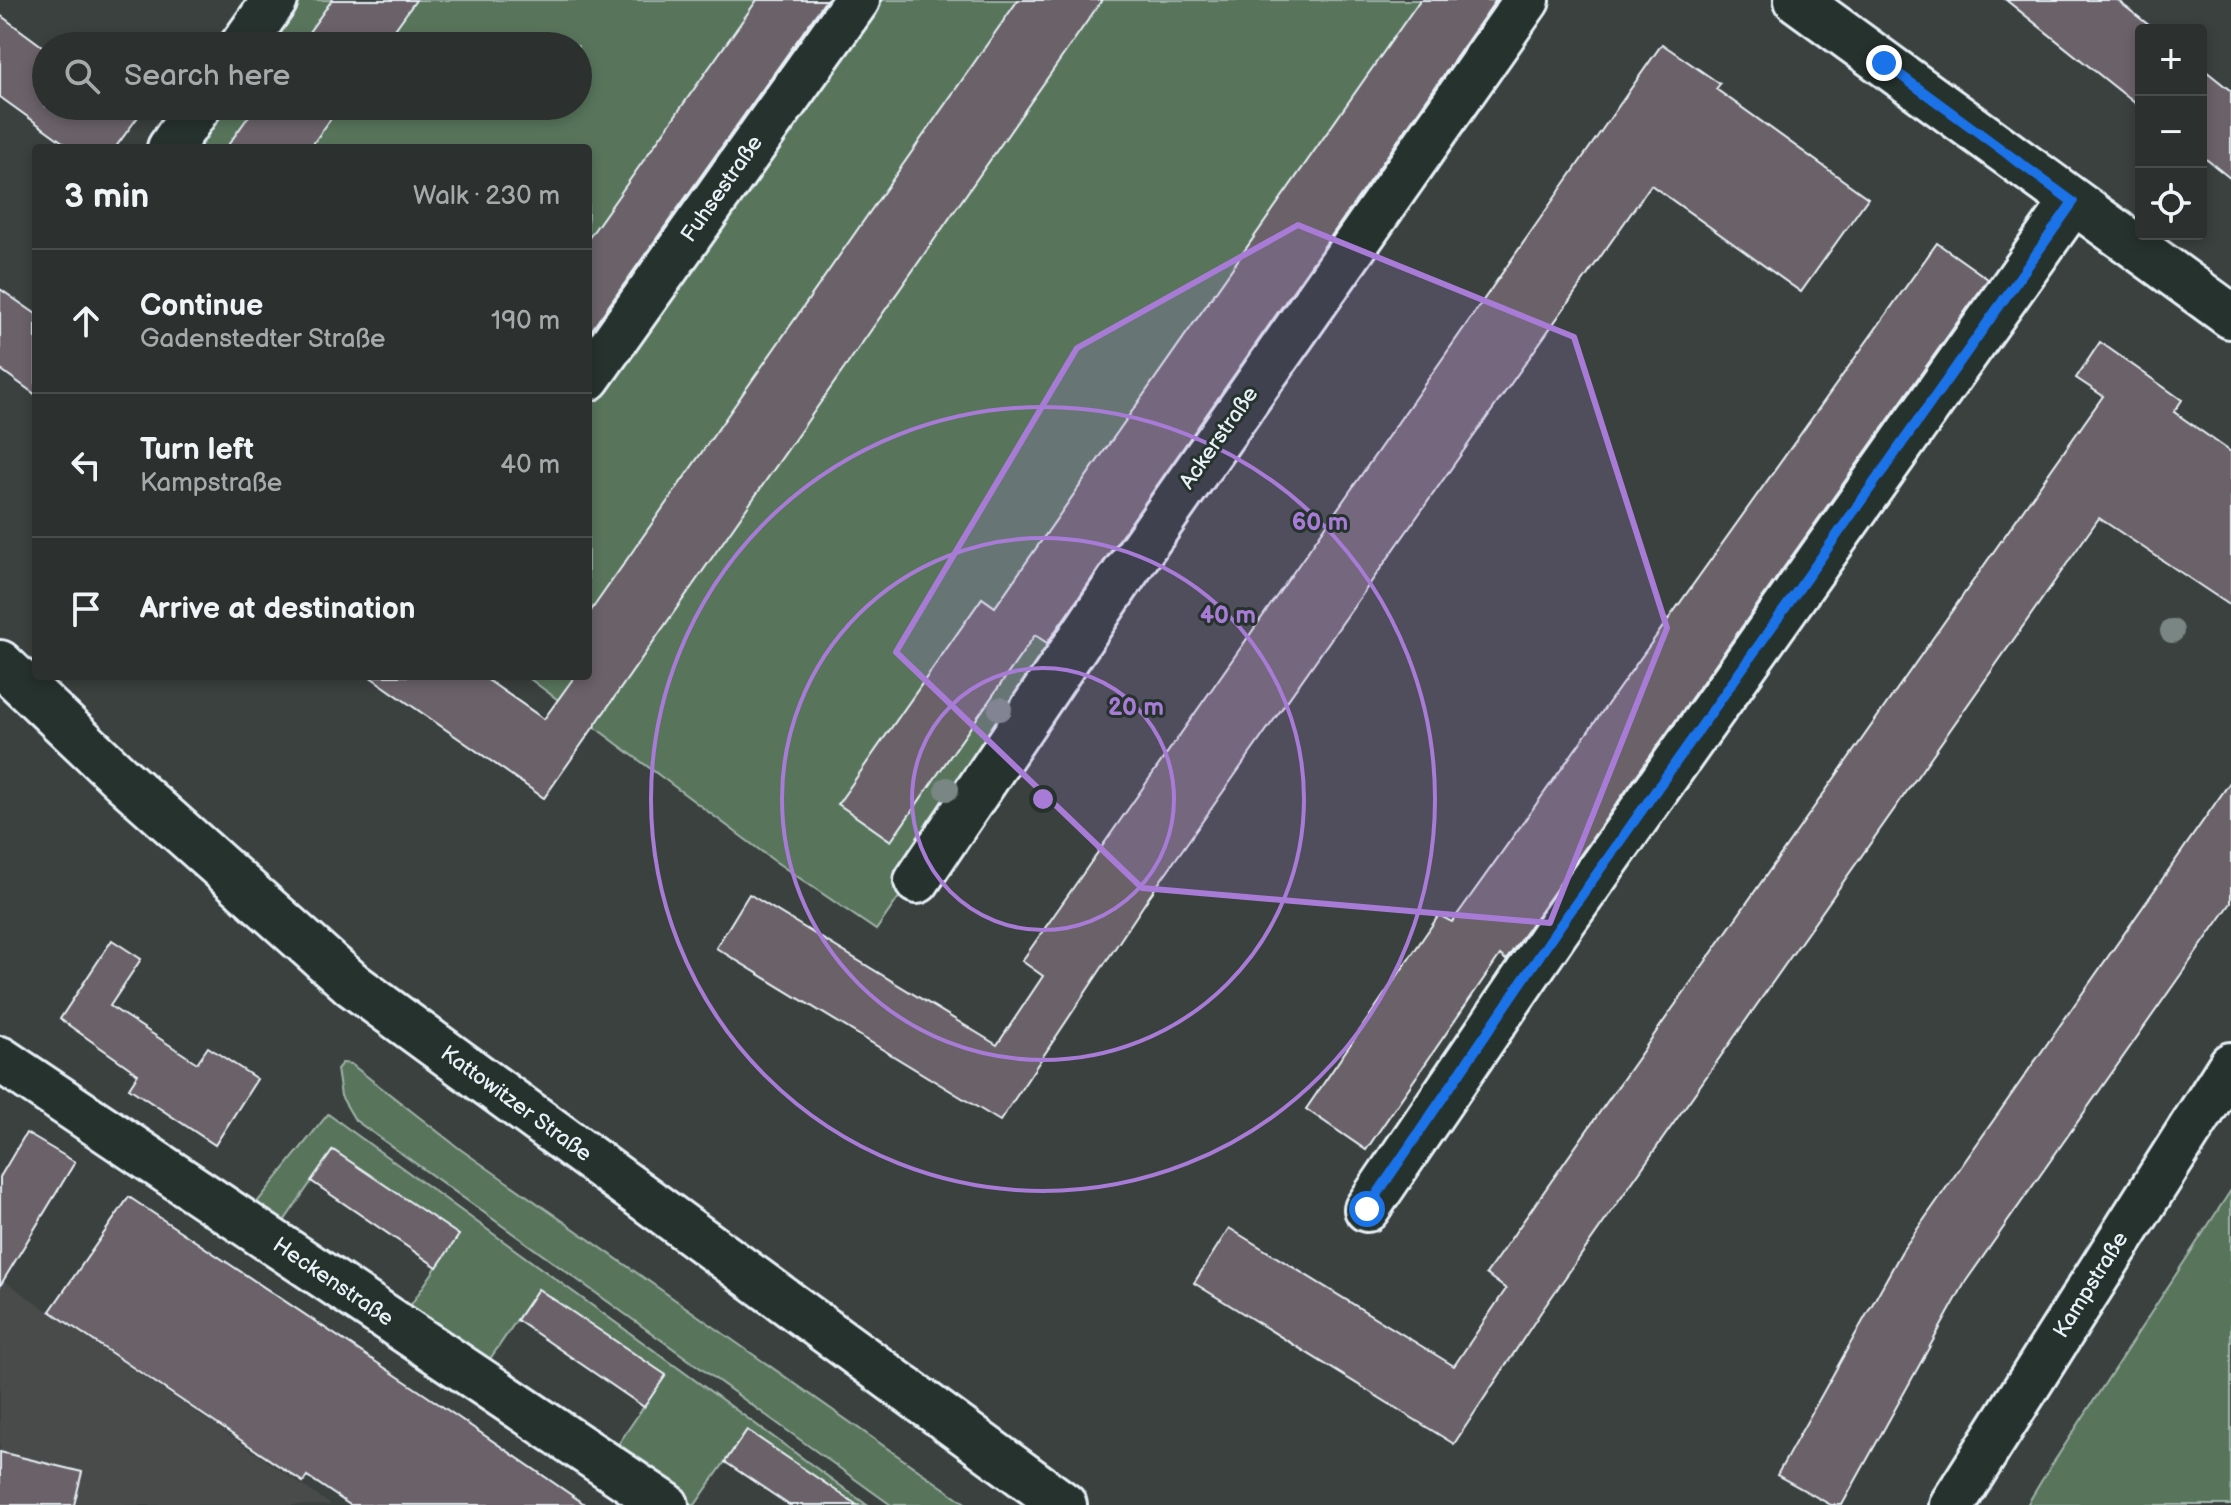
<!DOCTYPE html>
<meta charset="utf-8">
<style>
:root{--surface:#2c312f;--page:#383d3b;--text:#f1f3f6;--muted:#a6a9aa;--line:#484c4b}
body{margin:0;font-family:"Balsamiq Sans",sans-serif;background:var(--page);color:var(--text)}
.controls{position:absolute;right:24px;top:24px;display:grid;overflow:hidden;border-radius:8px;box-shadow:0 4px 12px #0003}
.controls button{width:72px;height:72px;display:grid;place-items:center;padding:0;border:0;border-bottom:2px solid var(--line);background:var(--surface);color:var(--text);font:40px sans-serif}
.stop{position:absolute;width:24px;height:24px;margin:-18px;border:6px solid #1a73e8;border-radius:50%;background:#fff}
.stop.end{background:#1a73e8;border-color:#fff;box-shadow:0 2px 8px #0008}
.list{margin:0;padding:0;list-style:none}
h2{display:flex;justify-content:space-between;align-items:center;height:104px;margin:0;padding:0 32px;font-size:34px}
h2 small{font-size:26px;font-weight:400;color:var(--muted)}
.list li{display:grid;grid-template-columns:52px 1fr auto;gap:24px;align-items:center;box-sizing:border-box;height:144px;padding:0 32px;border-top:2px solid var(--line)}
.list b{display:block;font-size:30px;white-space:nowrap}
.list p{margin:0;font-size:26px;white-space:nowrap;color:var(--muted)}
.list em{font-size:26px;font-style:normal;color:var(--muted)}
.icon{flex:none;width:44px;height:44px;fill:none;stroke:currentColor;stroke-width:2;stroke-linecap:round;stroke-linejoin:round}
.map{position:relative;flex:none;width:2231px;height:1505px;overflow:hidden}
.search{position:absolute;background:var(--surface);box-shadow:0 4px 12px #0003;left:32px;top:32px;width:560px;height:88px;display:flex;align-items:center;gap:20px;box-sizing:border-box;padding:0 28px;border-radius:44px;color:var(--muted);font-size:30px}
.panel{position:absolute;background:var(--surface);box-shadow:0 4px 12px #0003;left:32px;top:144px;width:560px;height:536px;border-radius:8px}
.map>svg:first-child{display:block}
.built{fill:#494b4b}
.green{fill:#58755c;stroke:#a0b3aa;stroke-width:2}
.building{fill:#6b6268;stroke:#e8f1f8;stroke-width:2}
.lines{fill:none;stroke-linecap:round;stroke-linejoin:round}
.minor-casing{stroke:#e8f1f8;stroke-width:50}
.minor{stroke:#26332d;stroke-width:44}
.tree{fill:#7a8683}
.route{stroke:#1a73e8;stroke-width:10}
.marked{fill:#a77bd6;fill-opacity:0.2;stroke:#a77bd6;stroke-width:6;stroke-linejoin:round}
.ring{fill:none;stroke:#a77bd6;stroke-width:4}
.labels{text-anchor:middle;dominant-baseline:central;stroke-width:6;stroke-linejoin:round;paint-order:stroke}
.street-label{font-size:22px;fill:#e8f1f8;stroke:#26332d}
.centre{fill:#a77bd6;stroke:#26332d;stroke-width:4}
.ring-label{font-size:24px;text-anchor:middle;font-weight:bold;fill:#a77bd6;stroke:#26332d;stroke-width:6;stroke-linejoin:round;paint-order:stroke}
</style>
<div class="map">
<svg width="2231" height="1505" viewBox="0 0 2231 1505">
<rect width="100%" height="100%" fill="#3b413f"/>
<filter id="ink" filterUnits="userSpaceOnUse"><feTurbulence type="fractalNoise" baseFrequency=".0125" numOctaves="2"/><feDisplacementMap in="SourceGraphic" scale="16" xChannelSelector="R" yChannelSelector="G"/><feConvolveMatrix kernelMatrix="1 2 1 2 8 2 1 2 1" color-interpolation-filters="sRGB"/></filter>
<g filter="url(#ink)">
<!-- built -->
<path class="built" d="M 0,1278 L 331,1505 L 0,1505 Z"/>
<!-- green -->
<g class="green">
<path d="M 275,0 L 1527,0 L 876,930 L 773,860 L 526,676 L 588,676 L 588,148 L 170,148 L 199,106 L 578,106 L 578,46 L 242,46 Z"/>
<path d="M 342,1063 L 351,1064 L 460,1149 L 968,1505 L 891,1505 L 355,1120 L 341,1096 L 337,1069 Z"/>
<path d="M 328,1114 L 867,1505 L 857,1505 L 747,1430 L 695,1505 L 685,1505 L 611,1455 L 665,1375 L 538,1289 L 483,1369 L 404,1315 L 458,1235 L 333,1150 L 278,1230 L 250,1211 Z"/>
<path d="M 2231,1190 L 2231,1505 L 2027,1505 L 2042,1480 Z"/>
</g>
<!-- building -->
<g class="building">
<path d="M 332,0 L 416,0 L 383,46 L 299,46 Z"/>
<path d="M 757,0 L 826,0 L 588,335 L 588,239 Z"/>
<path d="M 1018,0 L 1102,0 L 544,798 L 369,676 L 482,676 L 544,719 L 575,676 L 588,676 L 588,615 Z"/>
<path d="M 1420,0 L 1496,0 L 1047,643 L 1035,635 L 891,841 L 838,804 L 982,598 L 995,607 Z"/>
<path d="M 2006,0 L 2117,0 L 2155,30 L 2141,30 L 2141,108 Z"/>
<path d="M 0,15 L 46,49 L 46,106 L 146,106 L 115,148 L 71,148 L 0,97 Z"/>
<path d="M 1662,44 L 1720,84 L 1716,89 L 1868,198 L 1801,292 L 1651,185 L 1149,897 L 1000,1121 L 716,948 L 749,894 L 997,1045 L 1043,976 L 1022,961 Z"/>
<path d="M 2201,67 L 2231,91 L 2231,179 L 2201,155 Z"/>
<path d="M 256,106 L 340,106 L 310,148 L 226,148 Z"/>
<path d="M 1937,243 L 1988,279 L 1506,960 L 1500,955 L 1366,1150 L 1306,1109 L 1439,915 L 1452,922 Z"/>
<path d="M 0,289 L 36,314 L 36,395 L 0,369 Z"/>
<path d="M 2100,342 L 2182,400 L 2174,412 L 2231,452 L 2231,606 L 2099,518 L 1541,1312 L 1454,1444 L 1194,1283 L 1229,1228 L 1454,1366 L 1506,1289 L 1486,1274 L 2103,396 L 2076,378 Z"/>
<path d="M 2231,781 L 2231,903 L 1966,1281 L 1842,1505 L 1831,1505 L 1777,1475 L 1902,1251 Z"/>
<path d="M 112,940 L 141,959 L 110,1006 L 197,1063 L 208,1047 L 257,1079 L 215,1145 L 129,1088 L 138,1074 L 60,1019 Z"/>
<path d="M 26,1133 L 75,1162 L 0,1286 L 0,1177 Z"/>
<path d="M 333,1150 L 459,1235 L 437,1267 L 311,1181 Z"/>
<path d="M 129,1197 L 430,1398 L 586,1505 L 350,1505 L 307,1476 L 303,1482 L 101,1346 L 50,1311 Z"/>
<path d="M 538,1289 L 666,1375 L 644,1407 L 517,1320 Z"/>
<path d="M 747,1430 L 857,1505 L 789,1505 L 725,1462 Z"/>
<path d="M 0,1452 L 82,1472 L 74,1505 L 0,1505 Z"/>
</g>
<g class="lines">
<defs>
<g id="minor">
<path d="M 1797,0 L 2231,316"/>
<path d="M 242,46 L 275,0"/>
<path d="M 170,148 L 199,106"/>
<path d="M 588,378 L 857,0"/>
<path d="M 0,663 L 122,779 L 353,985 L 1064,1505"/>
<path d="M 917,881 L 1118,583 L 1527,0"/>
<path d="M 0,1059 L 666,1505"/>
<path d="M 1367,1209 L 1557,930 L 2073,202"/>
<path d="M 1952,1505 L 2231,1065"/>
</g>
</defs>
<!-- minor casing -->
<use href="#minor" class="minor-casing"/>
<!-- minor -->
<use href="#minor" class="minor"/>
</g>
<!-- trees -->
<g class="tree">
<circle cx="2172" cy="631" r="12"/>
<circle cx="1000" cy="709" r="12"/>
<circle cx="947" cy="789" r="12"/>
</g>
</g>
<g class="lines" filter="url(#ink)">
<!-- route -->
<path class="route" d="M 1367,1209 L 1557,930 L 2073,202 L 1884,63"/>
</g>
<!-- marked area -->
<path class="marked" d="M 1298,225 L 1574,337 L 1667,628 L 1550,923 L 1142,888 L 896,652 L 1077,348 Z"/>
<!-- distance rings -->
<g class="ring">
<circle cx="1043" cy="799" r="131"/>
<circle cx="1043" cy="799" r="261"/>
<circle cx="1043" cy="799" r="392"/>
</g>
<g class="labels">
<!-- street labels -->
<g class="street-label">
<text transform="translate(722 189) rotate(-55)">Fuhsestraße</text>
<text transform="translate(1219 438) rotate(-55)">Ackerstraße</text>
<text transform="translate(516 1104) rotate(36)">Kattowitzer Straße</text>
<text transform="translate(333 1282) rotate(34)">Heckenstraße</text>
<text transform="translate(2091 1285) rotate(-58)">Kampstraße</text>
</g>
</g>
<circle cx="1043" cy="799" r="12" class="centre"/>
<g class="ring-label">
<text x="1320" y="530">60 m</text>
<text x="1228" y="623">40 m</text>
<text x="1136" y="715">20 m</text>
</g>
</svg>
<div class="controls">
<button>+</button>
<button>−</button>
<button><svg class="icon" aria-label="locate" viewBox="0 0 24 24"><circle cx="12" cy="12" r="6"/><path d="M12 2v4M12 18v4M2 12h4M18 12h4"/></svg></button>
</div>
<div class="stop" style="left:1367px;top:1209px"></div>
<div class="stop end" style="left:1884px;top:63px"></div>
<div class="search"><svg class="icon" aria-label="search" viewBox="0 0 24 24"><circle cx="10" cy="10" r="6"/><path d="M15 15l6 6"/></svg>Search here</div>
<section class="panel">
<h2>3 min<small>Walk · 230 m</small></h2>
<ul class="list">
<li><svg class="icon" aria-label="ahead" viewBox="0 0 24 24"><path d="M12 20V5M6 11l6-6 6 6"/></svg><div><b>Continue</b><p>Gadenstedter Straße</p></div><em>190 m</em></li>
<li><svg class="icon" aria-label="left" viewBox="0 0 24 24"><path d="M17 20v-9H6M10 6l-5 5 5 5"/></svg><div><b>Turn left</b><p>Kampstraße</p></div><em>40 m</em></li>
<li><svg class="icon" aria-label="arrive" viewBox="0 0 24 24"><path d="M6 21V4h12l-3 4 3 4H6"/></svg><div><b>Arrive at destination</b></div></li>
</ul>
</section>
</div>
